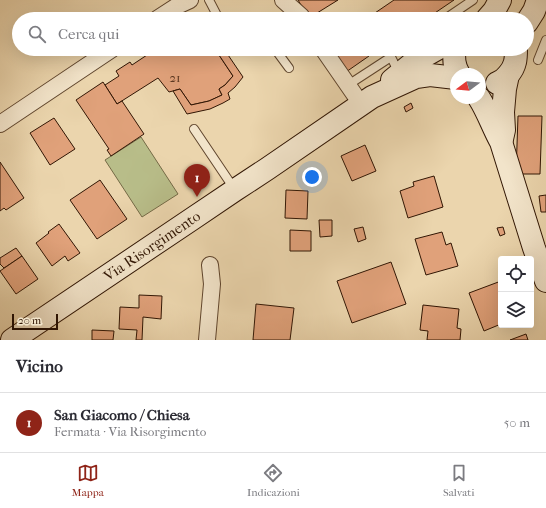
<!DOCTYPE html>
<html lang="it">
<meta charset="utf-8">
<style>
:root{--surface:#fff;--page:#f7f7f7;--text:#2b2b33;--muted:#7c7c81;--line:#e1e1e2;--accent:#8f2418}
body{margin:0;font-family:"IM FELL French Canon",serif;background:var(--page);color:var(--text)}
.controls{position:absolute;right:12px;bottom:12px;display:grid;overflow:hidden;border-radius:4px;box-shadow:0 4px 16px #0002}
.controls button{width:36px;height:36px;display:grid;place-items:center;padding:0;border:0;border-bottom:1px solid var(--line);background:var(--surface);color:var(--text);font:20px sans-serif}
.compass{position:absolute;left:450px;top:68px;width:36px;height:36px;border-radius:50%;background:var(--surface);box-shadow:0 4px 16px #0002;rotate:254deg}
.scale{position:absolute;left:12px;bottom:10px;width:46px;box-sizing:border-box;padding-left:4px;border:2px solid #311604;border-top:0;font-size:11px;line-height:14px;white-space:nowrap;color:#311604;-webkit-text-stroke:3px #f2e4ca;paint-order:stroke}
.you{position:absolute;left:312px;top:177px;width:14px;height:14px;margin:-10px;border:3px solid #fff;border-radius:50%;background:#1a73e8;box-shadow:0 0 0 6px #1a73e833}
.badge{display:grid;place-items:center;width:26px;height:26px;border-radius:50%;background:var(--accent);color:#fff;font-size:13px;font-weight:700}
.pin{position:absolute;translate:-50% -33px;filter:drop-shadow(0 1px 2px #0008)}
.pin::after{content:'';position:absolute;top:21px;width:14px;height:12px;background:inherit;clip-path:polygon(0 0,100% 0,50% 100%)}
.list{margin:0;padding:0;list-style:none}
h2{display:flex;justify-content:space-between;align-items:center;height:52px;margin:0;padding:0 16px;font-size:17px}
h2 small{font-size:13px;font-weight:400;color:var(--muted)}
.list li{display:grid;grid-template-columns:26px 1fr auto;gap:12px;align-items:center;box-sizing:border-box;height:60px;padding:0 16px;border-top:1px solid var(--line)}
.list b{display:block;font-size:15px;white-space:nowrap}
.list p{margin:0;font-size:13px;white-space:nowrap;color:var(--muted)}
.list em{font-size:13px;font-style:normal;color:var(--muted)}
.icon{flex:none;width:22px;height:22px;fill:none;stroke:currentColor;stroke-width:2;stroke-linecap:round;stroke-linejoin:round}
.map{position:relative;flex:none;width:546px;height:340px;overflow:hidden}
.search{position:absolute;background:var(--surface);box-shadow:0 4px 16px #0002;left:12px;right:12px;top:12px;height:44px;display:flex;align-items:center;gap:10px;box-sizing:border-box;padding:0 14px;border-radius:22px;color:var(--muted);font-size:15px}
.sheet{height:112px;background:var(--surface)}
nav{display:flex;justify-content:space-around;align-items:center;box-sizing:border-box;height:56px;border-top:1px solid var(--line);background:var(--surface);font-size:11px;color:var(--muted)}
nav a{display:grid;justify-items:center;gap:2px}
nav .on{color:var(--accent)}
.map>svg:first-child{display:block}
.green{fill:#b8bd89;stroke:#746a46}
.building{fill:#e0a17a;stroke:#311604}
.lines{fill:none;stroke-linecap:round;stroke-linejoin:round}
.lane-casing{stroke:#60462e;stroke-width:10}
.street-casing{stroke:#60462e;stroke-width:18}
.secondary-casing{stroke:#311604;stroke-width:24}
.lane{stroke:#f2e4ca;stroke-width:8}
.street{stroke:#f2e4ca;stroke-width:16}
.secondary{stroke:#f2e4ca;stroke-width:22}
.labels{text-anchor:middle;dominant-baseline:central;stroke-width:3;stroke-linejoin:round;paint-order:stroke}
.number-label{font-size:13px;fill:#5d3922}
.street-label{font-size:15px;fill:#311604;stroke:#f2e4ca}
</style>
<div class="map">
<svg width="546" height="340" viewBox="0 0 546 340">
<rect width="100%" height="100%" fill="#ebd5ad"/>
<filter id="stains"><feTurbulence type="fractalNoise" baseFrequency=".005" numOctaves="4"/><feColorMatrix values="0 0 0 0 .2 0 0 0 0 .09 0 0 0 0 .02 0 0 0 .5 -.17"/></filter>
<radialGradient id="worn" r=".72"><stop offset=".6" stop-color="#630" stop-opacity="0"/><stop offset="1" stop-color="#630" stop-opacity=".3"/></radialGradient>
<!-- green -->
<path class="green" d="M 141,137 L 178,194 L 142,217 L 105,160 Z"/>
<!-- building -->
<g class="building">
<path d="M 298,0 L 338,0 L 309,18 Z"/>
<path d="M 394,0 L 454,0 L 426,19 L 375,19 L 372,15 Z"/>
<path d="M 156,49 L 215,49 L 233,76 L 225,85 L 219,89 L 222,95 L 209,101 L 191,105 L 180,89 L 169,92 L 158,78 L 117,104 L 105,85 L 119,76 L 116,71 L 130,62 L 132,65 Z"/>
<path d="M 215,49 L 224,49 L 243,77 L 235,87 L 228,93 L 230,99 L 223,103 L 210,109 L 187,114 L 173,91 L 180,89 L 191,105 L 209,101 L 222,95 L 219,89 L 225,85 L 233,76 Z"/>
<path d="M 330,49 L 364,49 L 369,56 L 346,72 Z"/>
<path d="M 103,82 L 117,104 L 122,101 L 144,134 L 111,156 L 107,150 L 109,149 L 76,100 Z"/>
<path d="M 411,103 L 413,108 L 406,112 L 404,107 Z"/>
<path d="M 518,116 L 542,116 L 540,174 L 516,174 Z"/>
<path d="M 54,118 L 75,149 L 50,165 L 30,133 Z"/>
<path d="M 365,145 L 376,171 L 352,181 L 341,156 Z"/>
<path d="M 0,162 L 24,198 L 6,210 L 4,208 L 0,211 Z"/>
<path d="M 434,176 L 443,207 L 408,218 L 400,191 L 414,186 L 413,182 Z"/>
<path d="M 100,180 L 127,219 L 97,239 L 70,200 Z"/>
<path d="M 286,190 L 308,191 L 307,219 L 285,218 Z"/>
<path d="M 546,195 L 546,212 L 541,212 L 539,196 Z"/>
<path d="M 319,220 L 332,220 L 332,236 L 320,237 Z"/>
<path d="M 59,224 L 80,253 L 68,261 L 65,256 L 52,266 L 36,243 L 49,233 L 48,232 Z"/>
<path d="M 363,227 L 366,239 L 358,242 L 354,229 Z"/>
<path d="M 503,227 L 505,234 L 500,236 L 497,228 Z"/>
<path d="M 290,230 L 311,231 L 311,251 L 290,251 Z"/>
<path d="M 442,232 L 446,245 L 451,243 L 458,266 L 426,275 L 415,239 Z"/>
<path d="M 16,248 L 22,256 L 4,268 L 0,264 L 0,258 Z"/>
<path d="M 22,256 L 38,279 L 16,294 L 0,271 Z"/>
<path d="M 391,262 L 406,304 L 352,323 L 337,281 Z"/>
<path d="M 501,281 L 501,324 L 484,331 L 469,293 Z"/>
<path d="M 139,295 L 162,296 L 161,319 L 143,317 L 142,340 L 136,340 L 137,330 L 119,329 L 120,307 L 139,308 Z"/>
<path d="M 256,304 L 294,308 L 290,340 L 253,340 Z"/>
<path d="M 423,305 L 459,309 L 457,328 L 461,329 L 460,340 L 427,340 L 428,331 L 420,330 Z"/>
<path d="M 92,330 L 114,331 L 113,340 L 92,340 Z"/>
<path d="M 526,334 L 528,340 L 510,340 Z"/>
</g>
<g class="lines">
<defs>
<g id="lane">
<path d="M 209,0 L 219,19"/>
<path d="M 445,19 L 473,0"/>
<path d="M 275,49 L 289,68"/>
<path d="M 406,49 L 414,62"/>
<path d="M 538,60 L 546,40"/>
<path d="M 348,85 L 391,57 L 399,73"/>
<path d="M 194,129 L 235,190"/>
</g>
<g id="street">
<path d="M 283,0 L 301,16 L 303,19"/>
<path d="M 157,19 L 177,6 L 190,0"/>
<path d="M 323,49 L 361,104"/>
<path d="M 0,124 L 112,49"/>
<path d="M 207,340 L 212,284 L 210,265"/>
</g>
<g id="secondary">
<path d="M 487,19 L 494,11 L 500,0"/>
<path d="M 527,22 L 534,11 L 538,0"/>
<path d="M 455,49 C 453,58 454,66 459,74"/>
<path d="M 392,80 L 414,62 L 437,49"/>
<path d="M 497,83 C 505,80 513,71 515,62 C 516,58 516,53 516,49"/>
<path d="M 479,98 C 488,112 493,128 501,142 L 534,248 L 546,281"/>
<path d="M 502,139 L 504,130 L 503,112 L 505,89 L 508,75"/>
<path d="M 12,340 L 192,219 L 235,190 L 267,169 L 372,97 L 416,77 L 430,75 L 456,78"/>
</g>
</defs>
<!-- lane casing -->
<use href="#lane" class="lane-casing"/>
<!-- street casing -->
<use href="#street" class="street-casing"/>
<!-- secondary casing -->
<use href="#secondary" class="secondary-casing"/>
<!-- lane -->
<use href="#lane" class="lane"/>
<!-- street -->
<use href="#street" class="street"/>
<!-- secondary -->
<use href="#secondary" class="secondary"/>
</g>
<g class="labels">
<!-- number labels -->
<g class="number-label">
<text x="175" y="77">21</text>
</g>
<!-- street labels -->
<g class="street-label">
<text transform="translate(152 246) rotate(-34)">Via Risorgimento</text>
</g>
</g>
<rect width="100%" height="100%" filter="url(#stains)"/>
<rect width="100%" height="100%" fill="url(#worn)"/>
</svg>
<div class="controls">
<button><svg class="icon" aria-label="locate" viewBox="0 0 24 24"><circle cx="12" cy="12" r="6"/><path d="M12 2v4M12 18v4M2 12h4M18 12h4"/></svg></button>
<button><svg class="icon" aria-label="layers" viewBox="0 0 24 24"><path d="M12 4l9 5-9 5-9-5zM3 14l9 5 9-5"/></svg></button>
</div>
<svg class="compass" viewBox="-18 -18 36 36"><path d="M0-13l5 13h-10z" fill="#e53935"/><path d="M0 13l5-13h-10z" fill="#7c7c81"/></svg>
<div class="scale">20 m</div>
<div class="you"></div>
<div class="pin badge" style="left:197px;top:197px">1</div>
<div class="search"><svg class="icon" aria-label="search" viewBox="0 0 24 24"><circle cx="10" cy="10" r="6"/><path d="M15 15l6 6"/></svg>Cerca qui</div>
</div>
<section class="sheet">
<h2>Vicino<small></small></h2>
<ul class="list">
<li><span class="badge">1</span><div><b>San Giacomo / Chiesa</b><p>Fermata · Via Risorgimento</p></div><em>50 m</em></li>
</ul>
</section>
<nav>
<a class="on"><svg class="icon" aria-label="map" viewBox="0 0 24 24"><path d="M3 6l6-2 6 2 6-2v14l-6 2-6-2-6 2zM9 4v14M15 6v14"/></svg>Mappa</a>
<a><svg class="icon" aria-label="directions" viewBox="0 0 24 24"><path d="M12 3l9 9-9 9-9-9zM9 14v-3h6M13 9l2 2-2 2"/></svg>Indicazioni</a>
<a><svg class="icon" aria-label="saved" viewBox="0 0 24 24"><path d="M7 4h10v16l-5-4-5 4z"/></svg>Salvati</a>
</nav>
